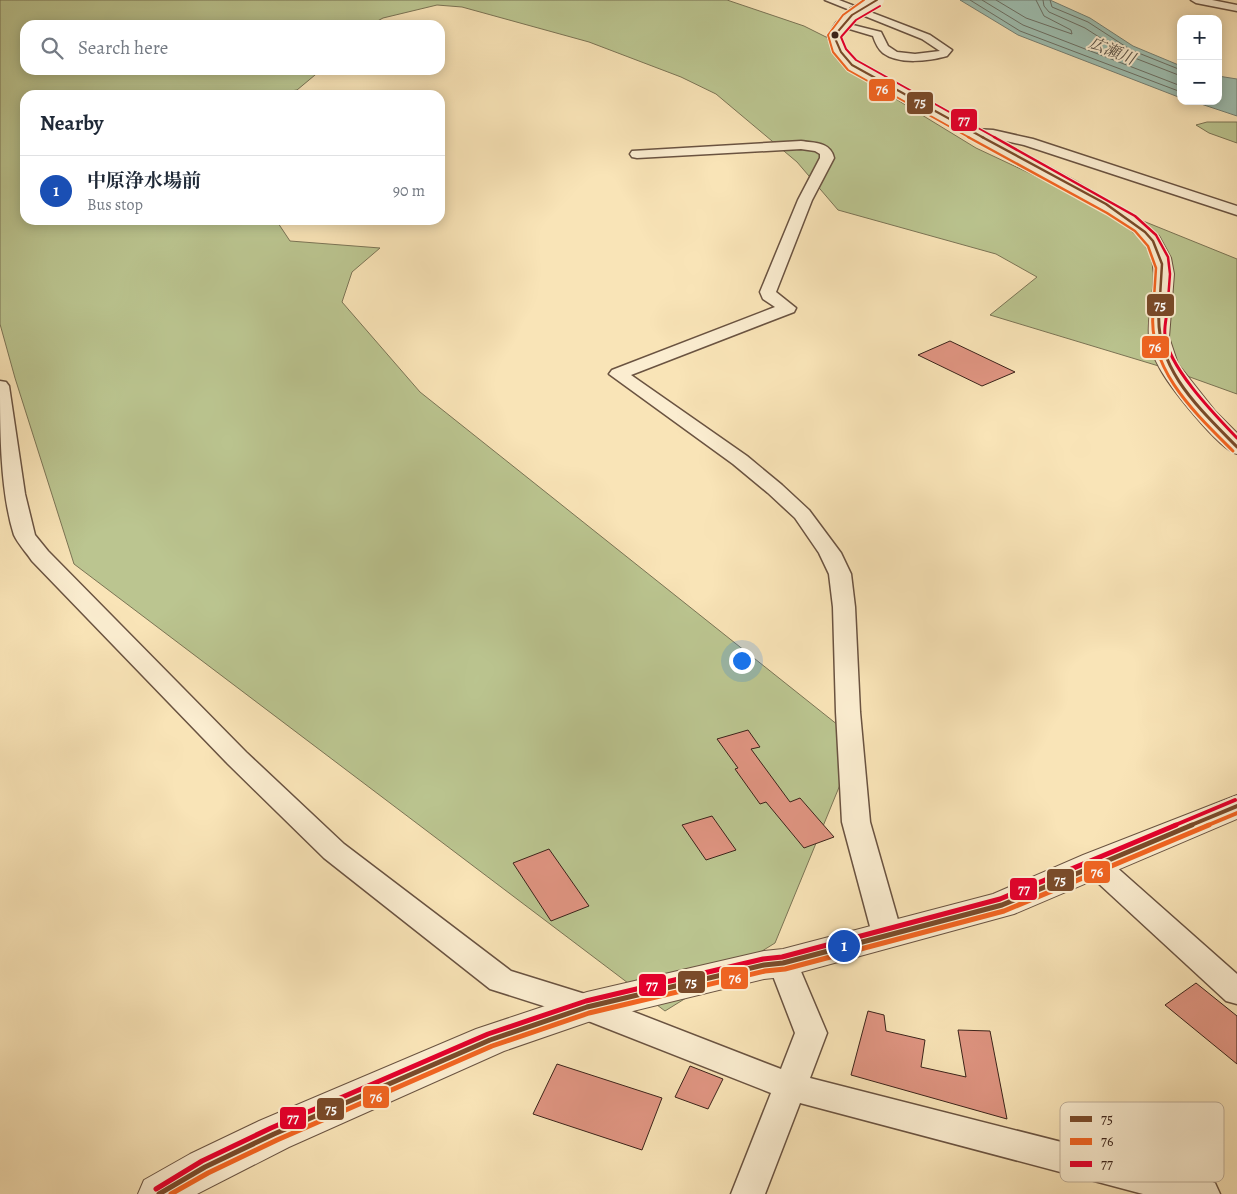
<!DOCTYPE html>
<meta charset="utf-8">
<style>
:root{--surface:#fff;--page:#f6f6f7;--text:#1f2937;--muted:#747a83;--line:#e0e1e3;--accent:#b45309}
body{margin:0;font-family:Alegreya,"Noto Serif JP",serif;background:var(--page);color:var(--text)}
.controls{position:absolute;right:15px;top:15px;display:grid;overflow:hidden;border-radius:10px;box-shadow:0 2px 12px #0003}
.controls button{width:45px;height:45px;display:grid;place-items:center;padding:0;border:0;border-bottom:1px solid var(--line);background:var(--surface);color:var(--text);font:25px sans-serif}
.you{position:absolute;left:741px;top:660px;width:18px;height:18px;margin:-12px;border:4px solid #fff;border-radius:50%;background:#1a73e8;box-shadow:0 0 0 8px #1a73e833}
.badge{display:grid;place-items:center;width:32px;height:32px;border-radius:50%;background:var(--accent);color:#fff;font-size:16px;font-weight:700}
.pin{position:absolute;translate:-50% -50%;border:2px solid #fff;box-shadow:0 1px 5px #0006}
.list{margin:0;padding:0;list-style:none}
h2{display:flex;justify-content:space-between;align-items:center;height:65px;margin:0;padding:0 20px;font-size:21px}
h2 small{font-size:16px;font-weight:400;color:var(--muted)}
.list li{display:grid;grid-template-columns:32px 1fr auto;gap:15px;align-items:center;box-sizing:border-box;height:70px;padding:0 20px;border-top:1px solid var(--line)}
.list b{display:block;font-size:19px;white-space:nowrap}
.list p{margin:0;font-size:16px;white-space:nowrap;color:var(--muted)}
.list em{font-size:16px;font-style:normal;color:var(--muted)}
.icon{flex:none;width:28px;height:28px;fill:none;stroke:currentColor;stroke-width:2;stroke-linecap:round;stroke-linejoin:round}
.map{position:relative;flex:none;width:1237px;height:1194px;overflow:hidden}
.search{position:absolute;background:var(--surface);box-shadow:0 2px 12px #0003;left:20px;top:20px;width:425px;height:55px;display:flex;align-items:center;gap:12px;box-sizing:border-box;padding:0 18px;border-radius:15px;color:var(--muted);font-size:19px}
.panel{position:absolute;background:var(--surface);box-shadow:0 2px 12px #0003;left:20px;top:90px;width:425px;height:135px;border-radius:15px}
.map>svg:first-child{display:block}
.green{fill:#bbc590;stroke:#7b7455}
.water{fill:#9ebeb0;stroke:#768074}
.lines{fill:none;stroke-linecap:round;stroke-linejoin:round}
.shore{stroke:#6c7065;stroke-width:1}
.building{fill:#e09582;stroke:#3b231a}
.minor-casing{stroke:#6a5341;stroke-width:3}
.tertiary-casing{stroke:#6a5341;stroke-width:2}
.minor{fill:#fbedd0;fill-rule:evenodd}
.tertiary{fill:#fbedd0;fill-rule:evenodd}
.tertiary-bridge-casing{stroke:#6a5341;stroke-width:15;stroke-linecap:butt}
.tertiary-bridge{stroke:#fbedd0;stroke-width:14}
.bus-1-far4-casing{stroke:#fbedd0;stroke-width:4}
.bus-1-far3-casing{stroke:#fbedd0;stroke-width:5}
.bus-1-far2-casing{stroke:#fbedd0;stroke-width:6}
.bus-1-far1-casing{stroke:#fbedd0;stroke-width:8}
.bus-1-casing{stroke:#fbedd0;stroke-width:9}
.bus-2-far4-casing{stroke:#fbedd0;stroke-width:4}
.bus-2-far3-casing{stroke:#fbedd0;stroke-width:5}
.bus-2-far2-casing{stroke:#fbedd0;stroke-width:6}
.bus-2-far1-casing{stroke:#fbedd0;stroke-width:8}
.bus-2-casing{stroke:#fbedd0;stroke-width:9}
.bus-3-far4-casing{stroke:#fbedd0;stroke-width:4}
.bus-3-far3-casing{stroke:#fbedd0;stroke-width:5}
.bus-3-far2-casing{stroke:#fbedd0;stroke-width:6}
.bus-3-far1-casing{stroke:#fbedd0;stroke-width:8}
.bus-3-casing{stroke:#fbedd0;stroke-width:9}
.bus-1-far4{stroke:#7a4b2a;stroke-width:2}
.bus-1-far3{stroke:#7a4b2a;stroke-width:2.5}
.bus-1-far2{stroke:#7a4b2a;stroke-width:3}
.bus-1-far1{stroke:#7a4b2a;stroke-width:4}
.bus-1{stroke:#7a4b2a;stroke-width:5}
.bus-2-far4{stroke:#f26522;stroke-width:2}
.bus-2-far3{stroke:#f26522;stroke-width:2.5}
.bus-2-far2{stroke:#f26522;stroke-width:3}
.bus-2-far1{stroke:#f26522;stroke-width:4}
.bus-2{stroke:#f26522;stroke-width:5}
.bus-3-far4{stroke:#e4002b;stroke-width:2}
.bus-3-far3{stroke:#e4002b;stroke-width:2.5}
.bus-3-far2{stroke:#e4002b;stroke-width:3}
.bus-3-far1{stroke:#e4002b;stroke-width:4}
.bus-3{stroke:#e4002b;stroke-width:5}
.bus-dot{fill:#3b231a;stroke:#fbedd0;stroke-width:2}
.labels{text-anchor:middle;dominant-baseline:central;stroke-width:4;stroke-linejoin:round;paint-order:stroke}
.far-water-label{font-size:16px;font-style:italic;fill:#595247;stroke:#fbedd0}
.key{fill:#fbedd0;stroke:#c1b099;stroke-width:1}
.key-label{font-size:14px;fill:#3b231a}
.line-badge{stroke:#fbedd0;stroke-width:2}
.badge-label{font-size:14px;text-anchor:middle;font-weight:bold;fill:#fff}
</style>
<div class="map">
<svg width="1237" height="1194" viewBox="0 0 1237 1194">
<rect width="100%" height="100%" fill="#f9e4b7"/>
<filter id="stains"><feTurbulence type="fractalNoise" baseFrequency=".004" numOctaves="4"/><feColorMatrix values="0 0 0 0 .2 0 0 0 0 .09 0 0 0 0 .02 0 0 0 .5 -.17"/></filter>
<radialGradient id="worn" r=".72"><stop offset=".6" stop-color="#630" stop-opacity="0"/><stop offset="1" stop-color="#630" stop-opacity=".3"/></radialGradient>
<!-- green -->
<g class="green">
<path d="M 0,0 L 727,0 L 804,26 L 832,40 L 836,46 L 856,60 L 881,90 L 976,148 L 1059,187 L 1237,259 L 1237,394 L 1162,367 L 990,315 L 1037,277 L 996,254 L 838,210 L 797,162 L 716,94 L 681,77 L 589,42 L 462,7 L 437,5 L 383,18 L 370,25 L 25,25 L 25,70 L 321,70 L 297,90 L 266,95 L 25,95 L 25,220 L 276,220 L 290,241 L 380,248 L 352,272 L 342,302 L 420,392 L 858,741 L 775,943 L 665,1011 L 74,564 L 15,378 L 0,324 Z"/>
<path d="M 1207,122 L 1237,122 L 1237,143 L 1209,133 L 1196,125 Z"/>
</g>
<!-- water -->
<g class="water">
<path d="M 960,0 L 1050,0 L 1090,18 L 1133,46 L 1181,66 L 1181,98 L 1018,35 Z"/>
<path d="M 1218,76 L 1237,79 L 1237,116 L 1192,101 L 1218,101 Z"/>
</g>
<g class="lines">
<!-- shore -->
<g class="shore">
<path d="M 970,0 L 1020,31 L 1181,92"/>
<path d="M 982,0 L 1023,25 L 1181,86"/>
<path d="M 996,0 L 1026,18 L 1072,34 L 1071,30 L 1044,16 L 1036,0"/>
<path d="M 1043,0 L 1044,6 L 1049,12 L 1085,28 L 1127,55 L 1181,76"/>
<path d="M 1050,0 L 1052,7 L 1088,22 L 1131,50 L 1181,70"/>
</g>
</g>
<!-- building -->
<g class="building">
<path d="M 950,341 L 1015,372 L 982,386 L 918,355 Z"/>
<path d="M 748,730 L 760,747 L 751,749 L 790,802 L 800,798 L 834,837 L 804,848 L 766,802 L 760,804 L 735,769 L 738,768 L 717,739 Z"/>
<path d="M 712,816 L 736,850 L 706,860 L 682,825 Z"/>
<path d="M 549,849 L 589,906 L 551,921 L 513,863 Z"/>
<path d="M 1196,983 L 1237,1016 L 1237,1064 L 1165,1005 Z"/>
<path d="M 868,1011 L 884,1015 L 886,1031 L 925,1040 L 921,1067 L 966,1077 L 958,1030 L 990,1031 L 1007,1119 L 851,1075 Z"/>
<path d="M 557,1064 L 662,1098 L 642,1150 L 533,1114 Z"/>
<path d="M 690,1066 L 723,1079 L 708,1109 L 675,1097 Z"/>
</g>
<g class="lines">
<defs>
<g id="minor">
<path d="M 825,0 L 839,0 L 930,35 L 952,50 L 947,56 C 929,61 899,65 883,53 C 878,49 875,42 873,36 L 836,25 L 841,22 L 881,32 L 888,46 L 897,52 L 915,54 L 940,51 L 922,39 Z"/>
<path d="M 1191,0 L 1212,0 L 1237,5 L 1237,11 L 1196,3 Z"/>
<path d="M 974,129 L 993,130 L 1033,139 L 1237,206 L 1237,215 L 1024,145 L 993,138 L 969,136 L 968,133 Z"/>
<path d="M 801,141 C 814,143 831,142 834,158 L 812,200 L 776,292 L 796,308 L 794,312 L 631,375 L 747,456 L 782,485 L 809,510 L 841,553 L 851,574 L 855,607 L 860,712 L 870,822 L 902,934 L 897,942 L 887,945 L 877,942 L 872,934 L 842,822 L 836,712 L 833,607 L 829,574 L 819,553 L 795,518 L 768,493 L 733,464 L 609,374 L 612,370 L 775,307 L 763,299 L 760,292 L 798,200 L 820,158 L 820,154 L 815,151 L 801,149 L 637,158 L 632,157 L 630,154 L 632,151 Z"/>
<path d="M 0,381 L 6,382 L 9,386 L 25,494 L 35,535 L 48,551 L 246,752 L 344,844 L 511,971 L 598,998 L 781,1069 L 795,1033 L 768,963 L 772,955 L 783,951 L 794,955 L 827,1033 L 810,1078 L 1203,1178 L 1215,1183 L 1220,1194 L 1143,1194 L 800,1103 L 765,1194 L 731,1194 L 771,1093 L 578,1017 L 490,989 L 324,858 L 228,764 L 32,561 C 27,553 18,544 14,535 C 0,491 0,427 0,381 Z"/>
<path d="M 1095,854 L 1105,857 L 1237,974 L 1237,1004 L 1226,1001 L 1085,871 L 1081,864 L 1085,857 Z"/>
</g>
<g id="tertiary">
<path d="M 853,10 L 859,14 L 841,36 L 847,51 L 857,62 L 1079,183 L 1137,217 L 1159,236 L 1171,258 L 1174,274 L 1169,337 L 1178,364 L 1216,412 L 1237,433 L 1237,454 C 1219,450 1167,384 1158,365 C 1154,358 1149,345 1149,337 C 1146,306 1164,273 1145,244 C 1129,221 1071,193 1045,178 C 979,142 913,105 847,68 L 834,52 L 827,36 L 836,22 Z"/>
<path d="M 1237,795 L 1237,819 L 1014,914 L 783,977 L 764,979 L 588,1022 L 504,1051 L 289,1147 L 197,1194 L 138,1194 L 144,1180 L 190,1154 L 259,1121 L 476,1029 L 587,992 L 764,951 L 783,949 L 993,894 L 1083,855 Z"/>
</g>
</defs>
<!-- minor casing -->
<use href="#minor" class="minor-casing"/>
<!-- tertiary casing -->
<use href="#tertiary" class="tertiary-casing"/>
<!-- minor -->
<use href="#minor" class="minor"/>
<!-- tertiary -->
<use href="#tertiary" class="tertiary"/>
<defs>
<path id="tertiary-bridge" d="M 853,14 L 877,0"/>
</defs>
<!-- tertiary-bridge casing -->
<use href="#tertiary-bridge" class="tertiary-bridge-casing"/>
<!-- tertiary-bridge -->
<use href="#tertiary-bridge" class="tertiary-bridge"/>
<defs>
<path id="bus-1-far4" d="M 877,0 L 852,15 L 834,36 L 841,52 L 852,65 L 984,138"/>
<path id="bus-1-far3" d="M 982,137 L 1106,204 L 1145,232 L 1153,241 L 1162,264 L 1159,313"/>
<path id="bus-1-far2" d="M 1159,312 C 1155,369 1200,409 1237,447"/>
<path id="bus-1-far1" d="M 1189,826 L 1237,806"/>
<path id="bus-1" d="M 159,1194 L 205,1167 L 274,1134 L 490,1040 L 587,1007 L 764,965 L 783,963 L 1002,905 L 1192,825"/>
<path id="bus-2-far4" d="M 864,0 L 843,15 L 828,35 L 833,52 L 848,70 L 970,138"/>
<path id="bus-2-far3" d="M 968,137 L 1107,213 L 1135,231 L 1148,246 L 1156,268 L 1153,313"/>
<path id="bus-2-far2" d="M 1153,312 C 1148,370 1195,413 1233,451"/>
<path id="bus-2-far1" d="M 1206,826 L 1237,813"/>
<path id="bus-2" d="M 171,1194 L 208,1173 L 277,1140 L 492,1046 L 589,1013 L 765,971 L 785,969 L 1004,911 L 1209,825"/>
<path id="bus-3-far4" d="M 880,6 L 856,20 L 841,37 L 846,49 L 856,60 L 996,138"/>
<path id="bus-3-far3" d="M 994,137 L 1135,216 L 1156,235 L 1168,257 L 1170,274 L 1167,313"/>
<path id="bus-3-far2" d="M 1167,312 C 1166,320 1164,328 1165,335 C 1168,367 1215,415 1237,438"/>
<path id="bus-3-far1" d="M 1173,826 L 1235,800"/>
<path id="bus-3" d="M 156,1189 L 202,1161 L 271,1128 L 488,1034 L 586,1001 L 763,959 L 782,957 L 1000,899 L 1176,825"/>
</defs>
<!-- bus-1-far4 casing -->
<use href="#bus-1-far4" class="bus-1-far4-casing"/>
<!-- bus-1-far3 casing -->
<use href="#bus-1-far3" class="bus-1-far3-casing"/>
<!-- bus-1-far2 casing -->
<use href="#bus-1-far2" class="bus-1-far2-casing"/>
<!-- bus-1-far1 casing -->
<use href="#bus-1-far1" class="bus-1-far1-casing"/>
<!-- bus-1 casing -->
<use href="#bus-1" class="bus-1-casing"/>
<!-- bus-2-far4 casing -->
<use href="#bus-2-far4" class="bus-2-far4-casing"/>
<!-- bus-2-far3 casing -->
<use href="#bus-2-far3" class="bus-2-far3-casing"/>
<!-- bus-2-far2 casing -->
<use href="#bus-2-far2" class="bus-2-far2-casing"/>
<!-- bus-2-far1 casing -->
<use href="#bus-2-far1" class="bus-2-far1-casing"/>
<!-- bus-2 casing -->
<use href="#bus-2" class="bus-2-casing"/>
<!-- bus-3-far4 casing -->
<use href="#bus-3-far4" class="bus-3-far4-casing"/>
<!-- bus-3-far3 casing -->
<use href="#bus-3-far3" class="bus-3-far3-casing"/>
<!-- bus-3-far2 casing -->
<use href="#bus-3-far2" class="bus-3-far2-casing"/>
<!-- bus-3-far1 casing -->
<use href="#bus-3-far1" class="bus-3-far1-casing"/>
<!-- bus-3 casing -->
<use href="#bus-3" class="bus-3-casing"/>
<!-- bus-1-far4 -->
<use href="#bus-1-far4" class="bus-1-far4"/>
<!-- bus-1-far3 -->
<use href="#bus-1-far3" class="bus-1-far3"/>
<!-- bus-1-far2 -->
<use href="#bus-1-far2" class="bus-1-far2"/>
<!-- bus-1-far1 -->
<use href="#bus-1-far1" class="bus-1-far1"/>
<!-- bus-1 -->
<use href="#bus-1" class="bus-1"/>
<!-- bus-2-far4 -->
<use href="#bus-2-far4" class="bus-2-far4"/>
<!-- bus-2-far3 -->
<use href="#bus-2-far3" class="bus-2-far3"/>
<!-- bus-2-far2 -->
<use href="#bus-2-far2" class="bus-2-far2"/>
<!-- bus-2-far1 -->
<use href="#bus-2-far1" class="bus-2-far1"/>
<!-- bus-2 -->
<use href="#bus-2" class="bus-2"/>
<!-- bus-3-far4 -->
<use href="#bus-3-far4" class="bus-3-far4"/>
<!-- bus-3-far3 -->
<use href="#bus-3-far3" class="bus-3-far3"/>
<!-- bus-3-far2 -->
<use href="#bus-3-far2" class="bus-3-far2"/>
<!-- bus-3-far1 -->
<use href="#bus-3-far1" class="bus-3-far1"/>
<!-- bus-3 -->
<use href="#bus-3" class="bus-3"/>
</g>
<!-- markers -->
<circle class="bus-dot" cx="835" cy="35" r="4.5"/>
<g class="labels">
<!-- far-water labels -->
<g class="far-water-label">
<text transform="translate(1112 51) rotate(22)">広瀬川</text>
</g>
</g>
<!-- legend -->
<rect x="1060" y="1102" width="164" height="80" rx="8" class="key"/>
<rect x="1070" y="1116" width="22" height="6" fill="#7a4b2a"/>
<rect x="1070" y="1138" width="22" height="7" fill="#f26522"/>
<rect x="1070" y="1161" width="22" height="6" fill="#e4002b"/>
<g class="key-label">
<text x="1101" y="1124">75</text>
<text x="1101" y="1146">76</text>
<text x="1101" y="1169">77</text>
</g>
<g class="line-badge">
<rect x="868" y="78" width="28" height="24" rx="5" fill="#f26522"/>
<rect x="906" y="91" width="28" height="24" rx="5" fill="#7a4b2a"/>
<rect x="950" y="108" width="28" height="24" rx="5" fill="#e4002b"/>
<rect x="1146" y="293" width="29" height="24" rx="5" fill="#7a4b2a"/>
<rect x="1141" y="335" width="29" height="24" rx="5" fill="#f26522"/>
<rect x="1083" y="860" width="28" height="24" rx="5" fill="#f26522"/>
<rect x="1046" y="868" width="29" height="24" rx="5" fill="#7a4b2a"/>
<rect x="1009" y="877" width="29" height="24" rx="5" fill="#e4002b"/>
<rect x="720" y="966" width="29" height="24" rx="5" fill="#f26522"/>
<rect x="677" y="970" width="29" height="24" rx="5" fill="#7a4b2a"/>
<rect x="638" y="973" width="29" height="24" rx="5" fill="#e4002b"/>
<rect x="362" y="1085" width="28" height="24" rx="5" fill="#f26522"/>
<rect x="316" y="1097" width="29" height="24" rx="5" fill="#7a4b2a"/>
<rect x="279" y="1106" width="28" height="24" rx="5" fill="#e4002b"/>
</g>
<g class="badge-label">
<text x="882" y="94">76</text>
<text x="920" y="107">75</text>
<text x="964" y="125">77</text>
<text x="1160" y="310">75</text>
<text x="1155" y="352">76</text>
<text x="1097" y="877">76</text>
<text x="1060" y="885">75</text>
<text x="1024" y="894">77</text>
<text x="735" y="983">76</text>
<text x="691" y="987">75</text>
<text x="652" y="990">77</text>
<text x="376" y="1102">76</text>
<text x="331" y="1114">75</text>
<text x="293" y="1123">77</text>
</g>
<rect width="100%" height="100%" filter="url(#stains)"/>
<rect width="100%" height="100%" fill="url(#worn)"/>
</svg>
<div class="controls">
<button>+</button>
<button>−</button>
</div>
<div class="you"></div>
<div class="pin badge" style="left:844px;top:946px;background:#1a4fb4">1</div>
<div class="search"><svg class="icon" aria-label="search" viewBox="0 0 24 24"><circle cx="10" cy="10" r="6"/><path d="M15 15l6 6"/></svg>Search here</div>
<section class="panel">
<h2>Nearby<small></small></h2>
<ul class="list">
<li><span class="badge" style="background:#1a4fb4">1</span><div><b>中原浄水場前</b><p>Bus stop</p></div><em>90 m</em></li>
</ul>
</section>
</div>
